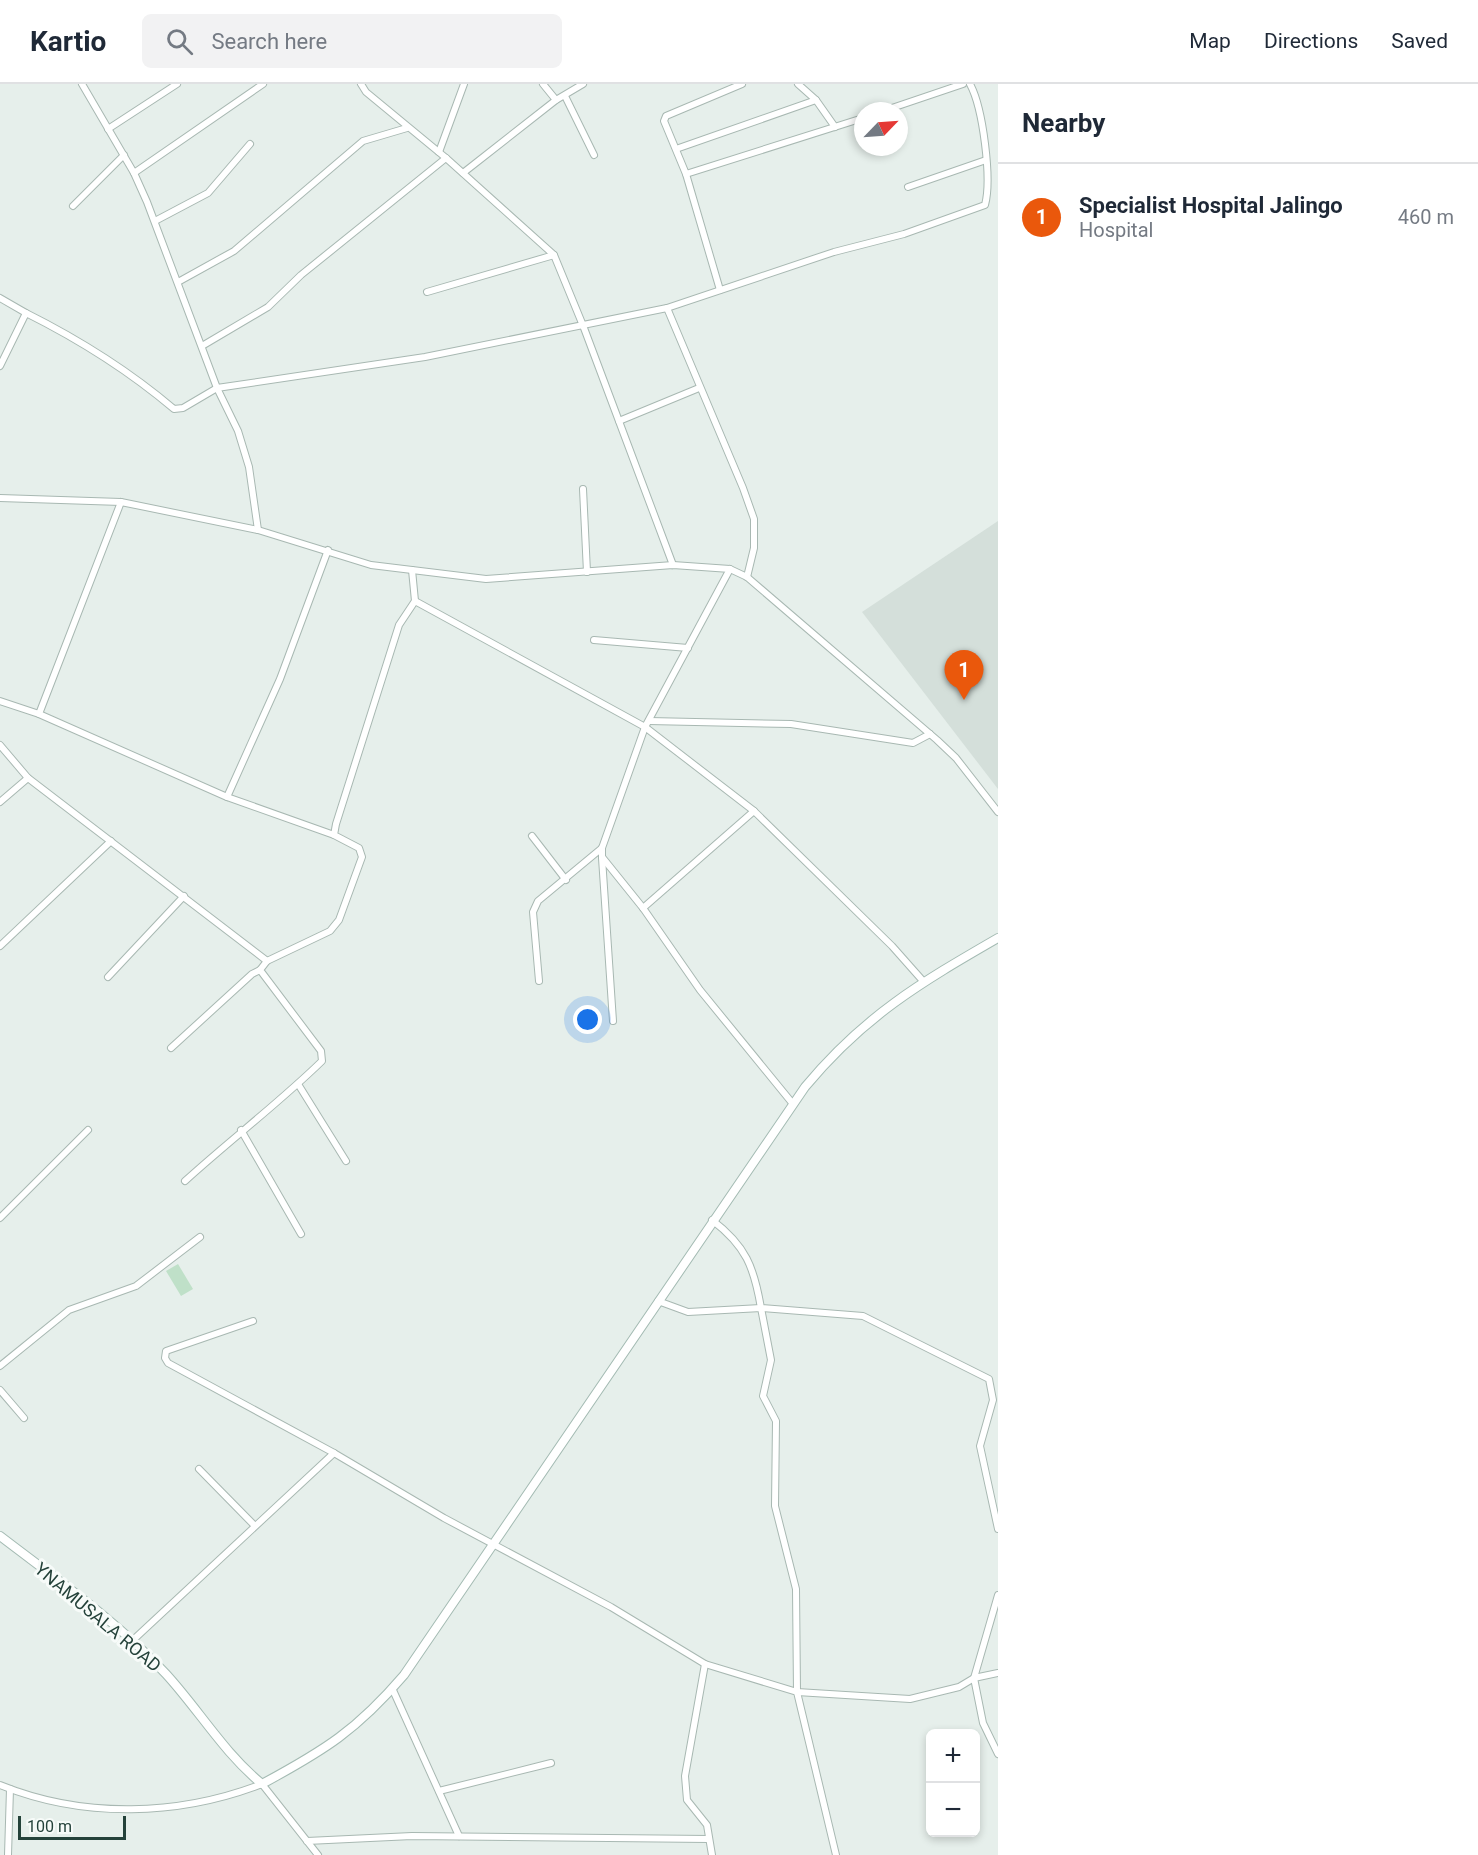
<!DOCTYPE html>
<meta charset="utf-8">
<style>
:root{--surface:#fff;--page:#f2f2f3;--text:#1f2937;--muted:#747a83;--line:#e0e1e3;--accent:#ea580c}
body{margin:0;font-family:Roboto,sans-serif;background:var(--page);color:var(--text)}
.controls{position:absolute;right:18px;bottom:18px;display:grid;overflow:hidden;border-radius:9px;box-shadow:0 3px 9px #0003}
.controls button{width:54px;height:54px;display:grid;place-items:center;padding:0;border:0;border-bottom:2px solid var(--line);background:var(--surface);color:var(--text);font:30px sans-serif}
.compass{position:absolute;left:854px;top:18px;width:54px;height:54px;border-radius:50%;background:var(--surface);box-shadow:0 3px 9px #0003;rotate:65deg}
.scale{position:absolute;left:18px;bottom:15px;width:108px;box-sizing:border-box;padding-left:6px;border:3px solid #24423a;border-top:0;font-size:16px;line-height:21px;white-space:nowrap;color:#24423a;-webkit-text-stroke:4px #f7fbf9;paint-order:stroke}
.you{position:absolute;left:588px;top:936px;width:21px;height:21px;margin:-15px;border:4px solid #fff;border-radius:50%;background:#1a73e8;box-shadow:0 0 0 9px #1a73e833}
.badge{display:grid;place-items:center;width:39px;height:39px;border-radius:50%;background:var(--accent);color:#fff;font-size:20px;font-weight:700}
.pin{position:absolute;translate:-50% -50px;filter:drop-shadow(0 2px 3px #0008)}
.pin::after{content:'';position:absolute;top:32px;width:21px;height:18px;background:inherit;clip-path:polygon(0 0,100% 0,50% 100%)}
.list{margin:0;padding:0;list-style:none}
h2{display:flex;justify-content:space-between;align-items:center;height:78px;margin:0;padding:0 24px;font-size:26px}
h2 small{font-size:20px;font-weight:400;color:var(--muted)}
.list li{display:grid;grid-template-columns:39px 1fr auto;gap:18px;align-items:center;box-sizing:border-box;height:108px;padding:0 24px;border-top:2px solid var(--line)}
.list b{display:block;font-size:22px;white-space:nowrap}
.list p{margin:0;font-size:20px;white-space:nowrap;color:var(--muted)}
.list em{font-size:20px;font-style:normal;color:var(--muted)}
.icon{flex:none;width:33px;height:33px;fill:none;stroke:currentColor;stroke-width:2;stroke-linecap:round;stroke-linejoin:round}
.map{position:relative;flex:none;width:998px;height:1771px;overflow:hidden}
header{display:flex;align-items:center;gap:36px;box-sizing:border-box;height:84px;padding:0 30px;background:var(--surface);border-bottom:2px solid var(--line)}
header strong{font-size:28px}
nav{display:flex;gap:33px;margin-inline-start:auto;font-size:21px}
.search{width:420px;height:54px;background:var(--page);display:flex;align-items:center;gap:15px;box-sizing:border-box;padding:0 21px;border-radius:9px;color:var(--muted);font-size:22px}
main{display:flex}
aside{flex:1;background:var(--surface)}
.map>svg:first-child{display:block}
.built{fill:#d4dfda}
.green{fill:#bfe0c8}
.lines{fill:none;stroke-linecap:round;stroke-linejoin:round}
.minor-casing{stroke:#a8b8b2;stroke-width:8}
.secondary-casing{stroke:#a4bbb3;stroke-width:10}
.minor{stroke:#fff;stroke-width:6}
.secondary{stroke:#fff;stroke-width:8}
.labels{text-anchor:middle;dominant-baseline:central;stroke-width:6;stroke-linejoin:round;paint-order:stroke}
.street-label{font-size:18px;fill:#24423a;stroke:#f7fbf9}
</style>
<header>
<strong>Kartio</strong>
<div class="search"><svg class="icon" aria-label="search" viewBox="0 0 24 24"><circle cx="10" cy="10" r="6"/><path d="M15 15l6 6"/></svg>Search here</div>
<nav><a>Map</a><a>Directions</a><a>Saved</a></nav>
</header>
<main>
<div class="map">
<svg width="998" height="1771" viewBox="0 0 998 1771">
<rect width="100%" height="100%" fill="#e6efeb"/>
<!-- built -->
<path class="built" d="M 998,437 L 998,705 L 862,528 Z"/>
<!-- green -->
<path class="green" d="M 178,1180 L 193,1205 L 181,1212 L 166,1187 Z"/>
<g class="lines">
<defs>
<g id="minor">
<path d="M 82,0 L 134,89 L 147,118 L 217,304 L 238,347 L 249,383 L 258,446"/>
<path d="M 361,0 L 366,8 L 446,74 L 554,171 L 584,244 L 673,481"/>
<path d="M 543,0 L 556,16"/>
<path d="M 798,0 L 816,16 L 835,43"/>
<path d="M 565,12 L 594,71"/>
<path d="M 883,27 L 963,0"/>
<path d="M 108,45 L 177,0"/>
<path d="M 676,65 L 816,16"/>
<path d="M 439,68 L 464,0"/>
<path d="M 134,89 L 263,0"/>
<path d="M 463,89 L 556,16 L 583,0"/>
<path d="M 686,90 L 863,34"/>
<path d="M 908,103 L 986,76"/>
<path d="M 73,122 L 124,71"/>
<path d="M 155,137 L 208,109 L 250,60"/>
<path d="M 178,198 L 234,167 L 363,57 L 407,44"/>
<path d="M 720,206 L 686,90 L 664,37 L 666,32 L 742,0"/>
<path d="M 427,208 L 554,171"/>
<path d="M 0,214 L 26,229"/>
<path d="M 202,262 L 268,223 L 301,191 L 446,74"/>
<path d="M 0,282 L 26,229 C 80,256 128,286 174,325 L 183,324 L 217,304 L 425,273 L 667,224"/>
<path d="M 619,337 L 699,304"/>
<path d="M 583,405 L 587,488"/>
<path d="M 0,414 L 121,418 L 258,446 L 371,481 L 486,495 L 673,481 L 730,485 L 747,493 L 937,656 L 956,674 L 998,728"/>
<path d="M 747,493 L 754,464 L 754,435 L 743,404 L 667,224 L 834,168 L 904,150 L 985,121 C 992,95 983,24 970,0"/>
<path d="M 415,517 L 645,643 L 754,727 L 892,862 L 923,897"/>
<path d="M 594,556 L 688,564"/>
<path d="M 0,617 L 39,630 L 121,418"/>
<path d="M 39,630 L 227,713 L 280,595 L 328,466"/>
<path d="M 649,637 L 791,640 L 913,659 L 930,650"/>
<path d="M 0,661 L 28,694 L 267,877 L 260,886 L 321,967 L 322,977 C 279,1019 230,1056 185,1097"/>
<path d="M 227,713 L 334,751"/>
<path d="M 0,718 L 28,694"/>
<path d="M 532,752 L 566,796"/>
<path d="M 602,764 L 602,773 L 643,824 L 700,906 L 793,1020"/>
<path d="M 602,774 L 613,937"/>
<path d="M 643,824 L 754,727"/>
<path d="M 0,862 L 111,757"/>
<path d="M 267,877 L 330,847 L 339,836 L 362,773 L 359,764 L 334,751 L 336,740 L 399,541 L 415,517 L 412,486"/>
<path d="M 108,893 L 184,812"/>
<path d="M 539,897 L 533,828 L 538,817 L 602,764 L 645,643 L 730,485"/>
<path d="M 171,964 L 252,890 L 260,886"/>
<path d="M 298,1000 L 346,1077"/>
<path d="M 241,1046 L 301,1150"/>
<path d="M 0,1134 L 88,1046"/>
<path d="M 712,1136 C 746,1162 754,1183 761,1224 L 863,1232 L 989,1295 L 993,1316 L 980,1362 L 998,1445"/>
<path d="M 658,1217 L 688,1228 L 761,1224 L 771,1276 L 763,1312 L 776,1337 L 775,1422 L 796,1505 L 797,1608 L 910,1615 L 959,1603 L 974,1594 L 998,1589"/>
<path d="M 253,1237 L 166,1267 L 165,1274 L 168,1279 L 334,1369 L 444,1434 L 611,1523 L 705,1580"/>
<path d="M 0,1282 L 69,1226 L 136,1202 L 200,1153"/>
<path d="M 0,1306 L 24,1334"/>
<path d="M 199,1385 L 254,1441"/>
<path d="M 998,1511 L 974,1594 L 983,1639 L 998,1670"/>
<path d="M 132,1557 L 334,1369"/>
<path d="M 392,1604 L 459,1752"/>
<path d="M 0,1701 C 84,1735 179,1732 262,1700 L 318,1771"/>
<path d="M 439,1707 L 551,1679"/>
<path d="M 307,1757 L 412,1752 L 709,1755"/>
<path d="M 8,1771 L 10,1705"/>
<path d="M 712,1771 L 707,1741 L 687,1716 L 685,1692 L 705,1580 L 797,1608 L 836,1771"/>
</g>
<path id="secondary" d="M 0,1452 C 56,1495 117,1537 166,1590 C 199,1626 224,1669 262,1700 C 325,1666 357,1646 404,1591 L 805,1003 C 864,932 920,899 998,854"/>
</defs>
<!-- minor casing -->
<use href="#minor" class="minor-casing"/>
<!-- secondary casing -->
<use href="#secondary" class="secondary-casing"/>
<!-- minor -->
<use href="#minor" class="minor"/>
<!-- secondary -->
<use href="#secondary" class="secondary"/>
</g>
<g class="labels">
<!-- street labels -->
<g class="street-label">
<text transform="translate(98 1533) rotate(40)">YNAMUSALA ROAD</text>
</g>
</g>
</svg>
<div class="controls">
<button>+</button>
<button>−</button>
</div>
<svg class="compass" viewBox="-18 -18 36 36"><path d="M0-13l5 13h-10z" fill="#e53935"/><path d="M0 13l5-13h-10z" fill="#747a83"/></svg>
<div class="scale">100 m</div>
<div class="you"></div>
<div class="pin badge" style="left:964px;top:616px">1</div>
</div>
<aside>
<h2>Nearby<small></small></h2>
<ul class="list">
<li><span class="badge">1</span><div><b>Specialist Hospital Jalingo</b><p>Hospital</p></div><em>460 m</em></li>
</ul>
</aside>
</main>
